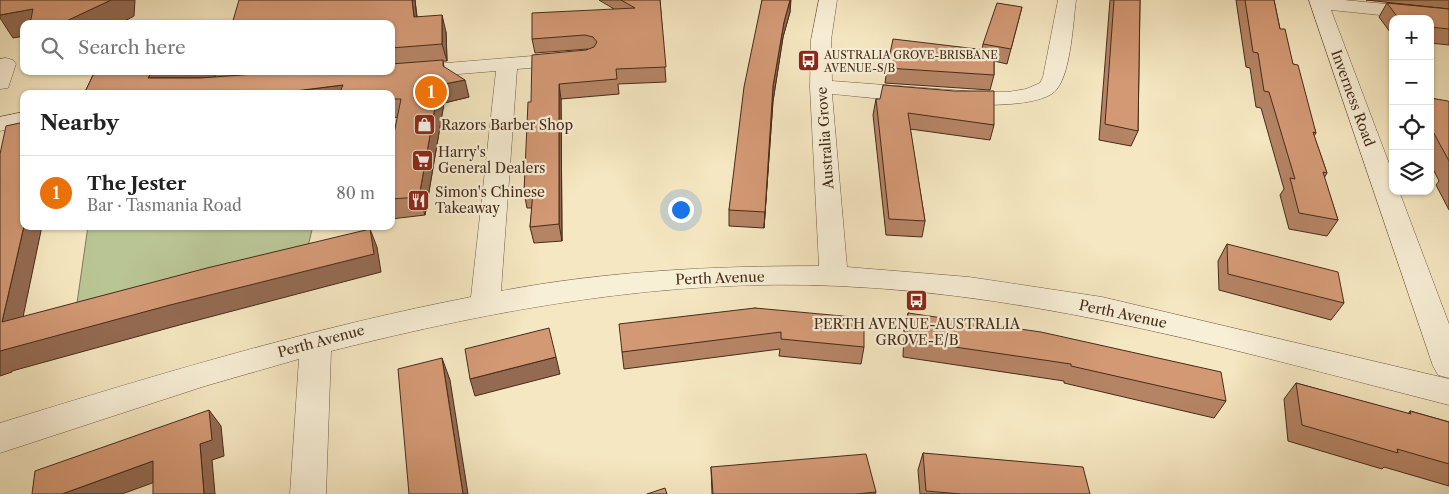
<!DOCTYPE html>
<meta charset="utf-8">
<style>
:root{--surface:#fff;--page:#f6f6f6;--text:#222;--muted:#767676;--line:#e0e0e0;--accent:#0f766e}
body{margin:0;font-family:"Libre Caslon Text",serif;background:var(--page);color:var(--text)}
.controls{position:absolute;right:15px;top:15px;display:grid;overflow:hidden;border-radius:10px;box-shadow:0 1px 4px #0004}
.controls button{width:45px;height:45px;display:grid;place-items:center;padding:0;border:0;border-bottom:1px solid var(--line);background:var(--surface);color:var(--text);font:25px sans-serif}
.you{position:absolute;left:680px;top:209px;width:18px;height:18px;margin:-12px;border:4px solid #fff;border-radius:50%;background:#1a73e8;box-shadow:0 0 0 8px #1a73e833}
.badge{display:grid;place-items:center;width:32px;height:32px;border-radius:50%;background:var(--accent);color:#fff;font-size:16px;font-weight:700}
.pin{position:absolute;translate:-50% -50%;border:2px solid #fff;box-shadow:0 1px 5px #0006}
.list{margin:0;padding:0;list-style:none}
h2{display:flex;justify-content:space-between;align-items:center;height:65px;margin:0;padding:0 20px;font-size:21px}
h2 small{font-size:16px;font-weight:400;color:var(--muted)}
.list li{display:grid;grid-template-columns:32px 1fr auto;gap:15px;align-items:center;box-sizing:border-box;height:75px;padding:0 20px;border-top:1px solid var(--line)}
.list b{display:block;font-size:19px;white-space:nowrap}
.list p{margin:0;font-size:16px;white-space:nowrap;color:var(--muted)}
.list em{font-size:16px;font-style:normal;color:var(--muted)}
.icon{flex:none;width:28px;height:28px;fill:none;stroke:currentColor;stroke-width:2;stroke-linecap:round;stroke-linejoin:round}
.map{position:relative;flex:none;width:1449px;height:494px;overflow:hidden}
.search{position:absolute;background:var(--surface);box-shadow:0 1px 4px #0004;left:20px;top:20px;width:375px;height:55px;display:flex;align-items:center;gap:12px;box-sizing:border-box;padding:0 18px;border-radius:10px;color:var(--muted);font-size:19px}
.panel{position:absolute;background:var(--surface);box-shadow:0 1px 4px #0004;left:20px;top:90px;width:375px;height:140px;border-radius:10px}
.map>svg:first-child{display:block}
.green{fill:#bac594;stroke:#807858}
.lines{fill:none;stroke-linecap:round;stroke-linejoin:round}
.minor-casing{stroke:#715a44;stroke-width:1}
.minor{fill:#f8efd7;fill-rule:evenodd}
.wall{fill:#b58465;stroke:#452b1b}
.shaded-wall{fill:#946b52;stroke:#452b1b}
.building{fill:#d39975;stroke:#452b1b}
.labels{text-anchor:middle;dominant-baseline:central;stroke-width:4.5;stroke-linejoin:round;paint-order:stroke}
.far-poi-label{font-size:11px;fill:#452b1b;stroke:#f8efd7;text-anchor:start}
.street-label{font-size:14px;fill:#452b1b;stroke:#f8efd7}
.poi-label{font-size:14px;fill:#452b1b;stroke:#f8efd7;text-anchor:start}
</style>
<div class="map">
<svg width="1449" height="494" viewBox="0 0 1449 494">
<rect width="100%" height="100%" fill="#f5e7c1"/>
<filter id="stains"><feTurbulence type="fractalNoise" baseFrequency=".004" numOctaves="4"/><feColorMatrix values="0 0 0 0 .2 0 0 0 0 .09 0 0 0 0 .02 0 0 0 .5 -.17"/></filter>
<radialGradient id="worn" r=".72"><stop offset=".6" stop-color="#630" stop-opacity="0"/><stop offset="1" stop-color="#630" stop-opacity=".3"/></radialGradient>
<!-- green -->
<path class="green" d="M 88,226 L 313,226 L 307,250 L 76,310 Z"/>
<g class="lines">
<defs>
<g id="minor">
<path d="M 819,0 L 837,0 L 831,40 L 832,81 L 978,92 L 1008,92 L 1026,89 L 1040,83 L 1043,77 L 1058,0 L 1076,0 C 1073,23 1071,71 1057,89 C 1035,120 872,97 832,94 L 847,267 L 969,277 L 1102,297 L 1449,379 L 1449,405 C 1248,354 1048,295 839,286 C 667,278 497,309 331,351 L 326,494 L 290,494 L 299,359 L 205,386 L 0,453 L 0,423 C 156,375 311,328 471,297 L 496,71 L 410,78 L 403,76 L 400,72 L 403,68 L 410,66 L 569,53 L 576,55 L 579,59 L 576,63 L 569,65 L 517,69 L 501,291 C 606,271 713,266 819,266 L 810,87 L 811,40 Z"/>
<path d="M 1309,0 L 1344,0 L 1449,10 L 1449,22 L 1331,10 L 1393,174 L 1393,191 L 1399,191 L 1449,324 L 1449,378 L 1438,375 L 1433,366 Z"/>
<path d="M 6,58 L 13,60 L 16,64 L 8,88 L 0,89 L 0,59 Z"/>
<path d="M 24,112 L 24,126 L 0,131 L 0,117 Z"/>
</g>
</defs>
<!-- minor casing -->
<use href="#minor" class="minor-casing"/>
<!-- minor -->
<use href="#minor" class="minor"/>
</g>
<!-- wall -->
<g class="wall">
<path d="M 415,0 L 417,16 L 446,32 L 447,61 L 443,61 L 444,67 L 469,97 L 444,103 L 425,215 L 391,219 L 391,148 L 398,117 L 391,118 L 391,94 L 84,94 L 95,71 L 391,71 L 391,24 Z"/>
<path d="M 599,0 L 660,0 L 666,82 L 618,84 L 619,94 L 561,99 L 562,241 L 534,243 L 530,227 L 532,208 L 527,208 L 524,192 L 531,102 L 586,50 L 588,49 L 535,53 L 532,39 L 614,9 Z"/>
<path d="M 762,0 L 791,0 L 790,12 L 783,37 L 773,101 L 764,228 L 729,226 L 729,210 Z"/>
<path d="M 1110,0 L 1140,0 L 1138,131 L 1131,146 L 1099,140 Z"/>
<path d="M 1236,0 L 1274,0 L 1280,29 L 1293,64 L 1316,133 L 1314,136 L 1327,173 L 1324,178 L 1338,220 L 1327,236 L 1289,229 L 1280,195 L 1284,189 L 1261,108 L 1256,107 L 1250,68 L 1246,67 Z"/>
<path d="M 1366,0 L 1449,0 L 1449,9 Z"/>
<path d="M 1387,3 L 1449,9 L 1449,45 L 1430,43 L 1430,19 L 1393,19 L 1393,36 L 1379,17 Z"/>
<path d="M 1022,7 L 1007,64 L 994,61 L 994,75 L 990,90 L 885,83 L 887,68 L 982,50 L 983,44 Z"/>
<path d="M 1430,98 L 1449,102 L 1449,210 L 1436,185 L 1439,181 L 1430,163 Z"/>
<path d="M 876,99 L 994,125 L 990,140 L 910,129 L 925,221 L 922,237 L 886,235 L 873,115 Z"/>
<path d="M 1227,244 L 1344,303 L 1331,320 L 1219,290 L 1218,261 Z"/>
<path d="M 755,308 L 864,347 L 861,364 L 779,356 L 780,349 L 624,369 L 622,352 Z"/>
<path d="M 908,313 L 1226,401 L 1214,418 L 1064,383 L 1064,381 L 903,357 L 904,330 Z"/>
<path d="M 1296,383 L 1408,414 L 1410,411 L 1449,422 L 1449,486 L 1384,467 L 1382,469 L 1288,441 L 1284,399 Z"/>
<path d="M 923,453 L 1090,494 L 920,494 L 918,470 Z"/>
<path d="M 711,467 L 876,492 L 875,494 L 712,494 Z"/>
</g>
<!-- shaded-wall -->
<g class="shaded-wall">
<path d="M 111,0 L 135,0 L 134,16 L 119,24 L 60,24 Z"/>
<path d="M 412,0 L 415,0 L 418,33 L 414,17 Z"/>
<path d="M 790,0 L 790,12 L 783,37 L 773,101 L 764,228 L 773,86 L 784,22 Z"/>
<path d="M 33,9 L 41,24 L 24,24 L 24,36 L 13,38 L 0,18 L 0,15 Z"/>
<path d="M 442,15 L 446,32 L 447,61 L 442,44 Z"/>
<path d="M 152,71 L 213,71 L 216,78 L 148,78 Z"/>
<path d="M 465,80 L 469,97 L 444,103 L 425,215 L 419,197 L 439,85 Z"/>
<path d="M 559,84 L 561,99 L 562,241 L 559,224 Z"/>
<path d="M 343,85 L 346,94 L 271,94 Z"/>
<path d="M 24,226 L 42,226 L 18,341 L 2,322 Z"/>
<path d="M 370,229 L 377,247 L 381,272 L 183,324 L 12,371 L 12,372 L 0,376 L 0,351 Z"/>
<path d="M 556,357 L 560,374 L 475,396 L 470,379 Z"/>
<path d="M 442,358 L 450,380 L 468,494 L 463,494 Z"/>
<path d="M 209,410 L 221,426 L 224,456 L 212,460 L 215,494 L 204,494 L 200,444 Z"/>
<path d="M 153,461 L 166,478 L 122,494 L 62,494 Z"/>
</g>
<!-- building -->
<g class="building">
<path d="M 0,0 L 111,0 L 60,24 L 30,24 L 33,9 L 0,15 Z"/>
<path d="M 239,0 L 412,0 L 414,17 L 442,15 L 442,44 L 391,48 L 391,24 L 232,24 Z"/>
<path d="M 621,0 L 660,0 L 666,67 L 616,69 L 617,79 L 559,84 L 559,224 L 530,227 L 533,191 L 524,192 L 528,102 L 531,102 L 532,55 L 586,50 L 594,47 L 597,42 L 593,37 L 585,35 L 532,39 L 532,13 L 635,8 Z"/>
<path d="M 762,0 L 790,0 L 784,22 L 773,86 L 765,212 L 729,210 L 744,87 Z"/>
<path d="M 1114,0 L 1140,0 L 1138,131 L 1105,124 Z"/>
<path d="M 1245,0 L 1274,0 L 1280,29 L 1285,29 L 1293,64 L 1298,65 L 1316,133 L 1313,132 L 1327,173 L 1323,172 L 1338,220 L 1299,213 L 1290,178 L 1295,179 L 1269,92 L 1264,91 L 1258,53 L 1253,52 Z"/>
<path d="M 997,3 L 1022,7 L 1011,49 L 983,44 Z"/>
<path d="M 1387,3 L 1449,9 L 1449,29 L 1430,27 L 1430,19 L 1399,19 Z"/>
<path d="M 893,39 L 994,51 L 994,75 L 887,68 Z"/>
<path d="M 443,60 L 443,66 L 465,80 L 439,85 L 419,197 L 391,199 L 391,148 L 401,99 L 391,99 L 391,94 L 378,94 L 378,93 L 339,94 L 343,85 L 271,94 L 84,94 L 95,71 L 152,71 L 148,78 L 200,78 L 296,71 L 391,71 L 391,64 Z"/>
<path d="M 883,85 L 954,91 L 994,91 L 994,125 L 908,113 L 925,221 L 889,219 L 876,99 L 880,99 Z"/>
<path d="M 1430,98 L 1448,101 L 1449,102 L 1449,161 L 1430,126 Z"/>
<path d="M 24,122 L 24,226 L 2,322 L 207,268 L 370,229 L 374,254 L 170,305 L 0,351 L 0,154 L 6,126 Z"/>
<path d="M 1227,244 L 1338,272 L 1344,303 L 1228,274 Z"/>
<path d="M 755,308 L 864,318 L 864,347 L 781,339 L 781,332 L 622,352 L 619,324 Z"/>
<path d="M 908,313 L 1041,332 L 1221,372 L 1226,401 L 1071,366 L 1071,364 L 907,340 Z"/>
<path d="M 549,328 L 556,357 L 470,379 L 465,349 Z"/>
<path d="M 442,358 L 463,494 L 409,494 L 398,369 Z"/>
<path d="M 1296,383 L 1411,414 L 1410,411 L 1449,422 L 1449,464 L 1397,449 L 1398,453 L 1302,425 Z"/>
<path d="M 209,410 L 212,440 L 200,444 L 204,494 L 153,494 L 153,461 L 62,494 L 32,494 L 35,471 Z"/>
<path d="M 923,453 L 1083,467 L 1090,494 L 961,494 L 926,491 Z"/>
<path d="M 866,454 L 876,492 L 856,494 L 713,494 L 711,467 Z"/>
<path d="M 665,488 L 667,494 L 647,494 Z"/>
</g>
<!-- icons -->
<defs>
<symbol id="bus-square" viewBox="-11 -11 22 22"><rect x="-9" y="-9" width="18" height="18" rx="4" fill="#8f2418" stroke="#f8efd7"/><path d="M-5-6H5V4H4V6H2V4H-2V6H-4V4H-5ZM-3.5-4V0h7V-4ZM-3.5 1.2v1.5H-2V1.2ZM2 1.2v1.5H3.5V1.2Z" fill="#fff"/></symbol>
<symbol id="shop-square" viewBox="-11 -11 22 22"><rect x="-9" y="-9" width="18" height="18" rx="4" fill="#8f2418" stroke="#f8efd7"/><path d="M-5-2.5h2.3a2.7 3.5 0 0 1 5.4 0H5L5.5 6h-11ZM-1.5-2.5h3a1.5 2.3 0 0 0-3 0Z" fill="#fff"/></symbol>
<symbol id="supermarket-square" viewBox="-11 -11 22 22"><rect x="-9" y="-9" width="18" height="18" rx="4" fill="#8f2418" stroke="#f8efd7"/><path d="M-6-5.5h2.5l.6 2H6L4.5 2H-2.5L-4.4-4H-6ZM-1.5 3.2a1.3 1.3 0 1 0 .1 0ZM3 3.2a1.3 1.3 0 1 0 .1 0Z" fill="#fff"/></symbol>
<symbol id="restaurant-square" viewBox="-11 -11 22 22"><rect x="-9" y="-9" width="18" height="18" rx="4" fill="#8f2418" stroke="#f8efd7"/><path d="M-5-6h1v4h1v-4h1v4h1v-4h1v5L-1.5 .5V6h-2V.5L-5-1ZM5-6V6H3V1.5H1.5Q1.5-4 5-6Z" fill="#fff"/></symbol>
</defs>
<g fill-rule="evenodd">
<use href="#bus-square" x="796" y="48" width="25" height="25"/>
<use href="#shop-square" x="412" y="112" width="25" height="25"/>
<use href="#supermarket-square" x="410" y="148" width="25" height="25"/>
<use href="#restaurant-square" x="406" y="188" width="25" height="25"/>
<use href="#bus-square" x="904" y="288" width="25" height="25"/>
</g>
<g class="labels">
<!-- far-poi labels -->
<g class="far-poi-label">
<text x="824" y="55">AUSTRALIA GROVE-BRISBANE<tspan x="824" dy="13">AVENUE-S/B</tspan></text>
</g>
<!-- street labels -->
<g class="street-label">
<text transform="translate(1353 98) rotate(70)">Inverness Road</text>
<text transform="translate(825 138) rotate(-94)">Australia Grove</text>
<text transform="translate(720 278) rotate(-2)">Perth Avenue</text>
<text transform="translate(1123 314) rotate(12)">Perth Avenue</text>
<text transform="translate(321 341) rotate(-15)">Perth Avenue</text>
</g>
<!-- poi labels -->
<g class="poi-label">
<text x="441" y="125">Razors Barber Shop</text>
<text x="438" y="152">Harry's<tspan x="438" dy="16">General Dealers</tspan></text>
<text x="435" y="192">Simon's Chinese<tspan x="435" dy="16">Takeaway</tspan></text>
<text x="917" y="324" text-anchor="middle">PERTH AVENUE-AUSTRALIA<tspan x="917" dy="16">GROVE-E/B</tspan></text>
</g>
</g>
<rect width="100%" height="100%" filter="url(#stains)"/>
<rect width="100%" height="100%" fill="url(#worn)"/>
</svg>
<div class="controls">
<button>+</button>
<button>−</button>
<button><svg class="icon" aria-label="locate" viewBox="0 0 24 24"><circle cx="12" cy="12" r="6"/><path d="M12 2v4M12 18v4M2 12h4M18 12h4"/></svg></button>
<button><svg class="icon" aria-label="layers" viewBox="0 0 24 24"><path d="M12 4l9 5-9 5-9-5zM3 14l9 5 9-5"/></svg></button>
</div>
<div class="you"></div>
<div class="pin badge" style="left:431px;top:92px;background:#e8710a">1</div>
<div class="search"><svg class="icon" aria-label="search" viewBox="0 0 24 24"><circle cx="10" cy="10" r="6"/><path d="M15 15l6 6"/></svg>Search here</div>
<section class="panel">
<h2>Nearby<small></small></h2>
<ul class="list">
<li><span class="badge" style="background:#e8710a">1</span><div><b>The Jester</b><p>Bar · Tasmania Road</p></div><em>80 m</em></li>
</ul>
</section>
</div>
